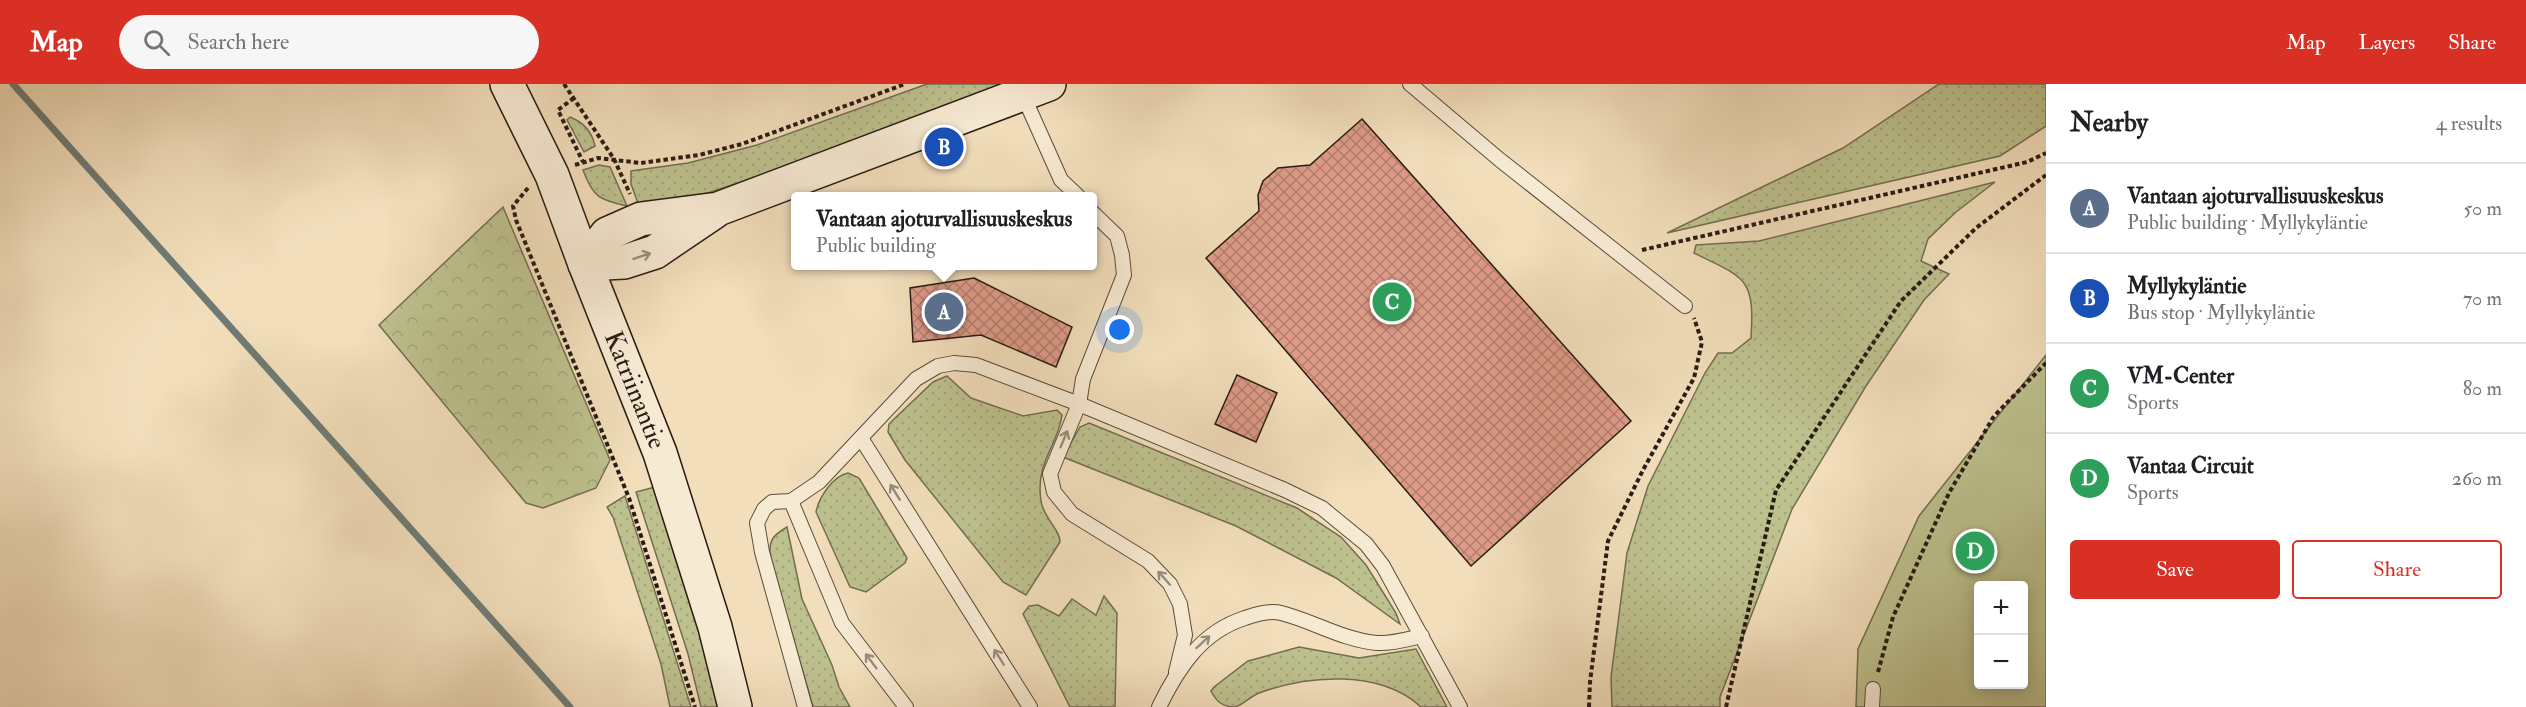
<!DOCTYPE html>
<meta charset="utf-8">
<style>
:root{--surface:#fff;--page:#f6f6f6;--text:#202124;--muted:#757577;--line:#e0e0e0;--accent:#d93025}
body{margin:0;font-family:"IM FELL Double Pica",serif;background:var(--page);color:var(--text)}
.controls{position:absolute;right:18px;bottom:18px;display:grid;overflow:hidden;border-radius:6px;box-shadow:0 3px 15px #0003}
.controls button{width:54px;height:54px;display:grid;place-items:center;padding:0;border:0;border-bottom:2px solid var(--line);background:var(--surface);color:var(--text);font:30px sans-serif}
.you{position:absolute;left:1120px;top:246px;width:21px;height:21px;margin:-15px;border:4px solid #fff;border-radius:50%;background:#1a73e8;box-shadow:0 0 0 9px #1a73e833}
.badge{display:grid;place-items:center;width:39px;height:39px;border-radius:50%;background:var(--accent);color:#fff;font-size:20px;font-weight:700}
.pin{position:absolute;translate:-50% -50%;border:3px solid #fff;box-shadow:0 2px 6px #0006}
.popup{position:absolute;left:791px;top:108px;width:306px;height:78px;box-sizing:border-box;display:grid;place-content:center;border-radius:6px;background:var(--surface);filter:drop-shadow(0 2px 4px #0005);font-size:20px;white-space:nowrap;color:var(--muted)}
.popup b{font-size:22px;color:var(--text)}
.popup::after{content:'';position:absolute;left:50%;top:100%;margin-left:-12px;border:12px solid transparent;border-top-color:var(--surface)}
.list{margin:0;padding:0;list-style:none}
h2{display:flex;justify-content:space-between;align-items:center;height:78px;margin:0;padding:0 24px;font-size:26px}
h2 small{font-size:20px;font-weight:400;color:var(--muted)}
.list li{display:grid;grid-template-columns:39px 1fr auto;gap:18px;align-items:center;box-sizing:border-box;height:90px;padding:0 24px;border-top:2px solid var(--line)}
.list b{display:block;font-size:22px;white-space:nowrap}
.list p{margin:0;font-size:20px;white-space:nowrap;color:var(--muted)}
.list em{font-size:20px;font-style:normal;color:var(--muted)}
.actions{display:flex;gap:12px;padding:18px 24px}
.actions a{flex:1;padding:14px 0;border:2px solid var(--accent);border-radius:6px;text-align:center;font-size:21px;color:var(--accent)}
.actions .main{background:var(--accent);color:#fff}
.icon{flex:none;width:33px;height:33px;fill:none;stroke:currentColor;stroke-width:2;stroke-linecap:round;stroke-linejoin:round}
.map{position:relative;flex:none;width:2046px;height:623px;overflow:hidden}
header{display:flex;align-items:center;gap:36px;box-sizing:border-box;height:84px;padding:0 30px;background:var(--accent);color:#fff}
header strong{font-size:28px}
nav{display:flex;gap:33px;margin-inline-start:auto;font-size:21px}
.search{width:420px;height:54px;background:var(--page);display:flex;align-items:center;gap:15px;box-sizing:border-box;padding:0 21px;border-radius:33px;color:var(--muted);font-size:22px}
main{display:flex}
aside{flex:1;background:var(--surface)}
.map>svg:first-child{display:block}
.grass{fill:url(#grass-dots);stroke:#736e50;stroke-width:1.5}
.forest{fill:url(#forest-crowns);stroke:#736e50;stroke-width:1.5}
.pitch{fill:#bdc18e;stroke:#736e50;stroke-width:1.5;fill-rule:evenodd}
.lines{fill:none;stroke-linecap:round;stroke-linejoin:round}
.stream{stroke:#6e7b75;stroke-width:7}
.building{fill:url(#building-cross-hatch);stroke:#291b13;stroke-width:1.5}
.lane-casing{stroke:#5b4c3d;stroke-width:16}
.secondary-casing{stroke:#291b13;stroke-width:36}
.path{stroke:#291b13;stroke-width:4;stroke-dasharray:4.5 3;stroke-linecap:butt}
.lane{stroke:#f7ead3;stroke-width:14}
.secondary{stroke:#f7ead3;stroke-width:33}
.oneway{stroke:#9a8d7d}
.labels{text-anchor:middle;dominant-baseline:central;stroke-width:4.5;stroke-linejoin:round;paint-order:stroke}
.street-label{font-size:26px;fill:#291b13;stroke:#f7ead3}
</style>
<header>
<strong>Map</strong>
<div class="search"><svg class="icon" aria-label="search" viewBox="0 0 24 24"><circle cx="10" cy="10" r="6"/><path d="M15 15l6 6"/></svg>Search here</div>
<nav><a>Map</a><a>Layers</a><a>Share</a></nav>
</header>
<main>
<div class="map">
<svg width="2046" height="623" viewBox="0 0 2046 623">
<defs>
<pattern id="grass-dots" width="8" height="8" patternUnits="userSpaceOnUse" patternTransform="scale(1.5)"><rect width="8" height="8" fill="#bdc18e"/><path d="M2 2h.1M6 6h.1" fill="none" stroke="#a2a57a" stroke-width="1.8" stroke-linecap="round"/></pattern>
<pattern id="forest-crowns" width="20" height="18" patternUnits="userSpaceOnUse" patternTransform="scale(1.5)"><rect width="20" height="18" fill="#bdc18e"/><path d="M2 6a3 3 0 1 1 6 0M12 15a3 3 0 1 1 6 0" fill="none" stroke="#a2a57a"/></pattern>
<pattern id="building-cross-hatch" width="8" height="8" patternUnits="userSpaceOnUse" patternTransform="scale(1.5)"><rect width="8" height="8" fill="#de9b88"/><path d="M0 0l8 8M0 8l8-8" fill="none" stroke="#b47e6e"/></pattern>
</defs>
<rect width="100%" height="100%" fill="#f2debb"/>
<filter id="stains"><feTurbulence type="fractalNoise" baseFrequency=".00333" numOctaves="4"/><feColorMatrix values="0 0 0 0 .2 0 0 0 0 .09 0 0 0 0 .02 0 0 0 .5 -.17"/></filter>
<radialGradient id="worn" r=".72"><stop offset=".6" stop-color="#630" stop-opacity="0"/><stop offset="1" stop-color="#630" stop-opacity=".3"/></radialGradient>
<!-- grass -->
<g class="grass">
<path d="M 927,0 L 1009,0 L 998,11 L 708,109 L 639,122 L 631,100 L 631,87 L 688,79 L 757,61 Z"/>
<path d="M 1939,0 L 2046,0 L 2046,42 L 2000,72 L 1667,149 L 1843,64 Z"/>
<path d="M 570,33 C 583,38 592,48 595,62 L 584,68 L 567,36 Z"/>
<path d="M 599,81 L 610,83 L 627,122 C 599,116 593,113 583,86 Z"/>
<path d="M 1995,98 L 1956,128 L 1928,155 L 1921,177 L 1949,190 L 1924,216 L 1866,302 L 1792,425 L 1720,613 L 1720,623 L 1612,623 L 1611,593 L 1627,469 L 1648,402 L 1705,289 L 1718,269 L 1732,269 L 1751,254 C 1755,193 1745,194 1694,169 L 1696,161 L 1759,157 Z"/>
<path d="M 947,292 L 971,314 L 1023,332 L 1057,326 L 1062,331 C 1058,362 1035,378 1041,417 C 1043,433 1061,447 1060,458 L 1026,511 L 1003,498 L 905,376 L 888,348 L 889,340 L 893,336 L 933,298 Z"/>
<path d="M 1089,339 L 1297,424 L 1341,453 L 1366,481 L 1396,529 L 1400,540 L 1336,494 L 1236,442 L 1063,373 L 1080,343 Z"/>
<path d="M 848,389 L 859,394 L 907,474 L 905,479 L 866,508 L 850,503 L 816,428 C 819,413 833,392 848,389 Z"/>
<path d="M 659,402 L 726,623 L 701,623 L 688,570 L 636,408 Z"/>
<path d="M 625,412 L 691,623 L 670,623 L 661,580 L 613,433 L 607,423 Z"/>
<path d="M 787,443 L 802,515 L 832,581 L 839,603 L 850,623 L 813,623 L 770,473 C 769,456 772,452 787,443 Z"/>
<path d="M 1104,512 L 1117,529 L 1115,623 L 1070,623 L 1023,530 L 1029,522 L 1038,521 L 1059,532 L 1072,515 L 1096,531 Z"/>
<path d="M 1299,563 L 1359,574 L 1416,565 L 1447,623 L 1421,623 C 1380,585 1308,591 1259,609 C 1251,612 1243,621 1235,623 C 1222,623 1216,617 1211,607 L 1214,603 L 1248,577 Z"/>
</g>
<!-- forest -->
<path class="forest" d="M 503,123 L 610,376 L 596,404 L 543,424 L 526,419 L 379,241 Z"/>
<!-- pitch -->
<path class="pitch" d="M 2046,271 L 2046,623 L 1856,623 L 1858,565 L 1919,432 ZM 1978,502 L 2024,502 L 2024,600 L 1978,600 Z"/>
<g class="lines">
<!-- stream -->
<path class="stream" d="M 13,0 L 570,623"/>
</g>
<!-- building -->
<g class="building">
<path d="M 1362,35 L 1631,337 L 1471,482 L 1206,174 L 1259,127 L 1258,111 L 1263,97 L 1278,84 L 1310,81 Z"/>
<path d="M 974,194 L 1072,243 L 1056,283 L 981,251 L 913,258 L 910,204 Z"/>
<path d="M 1237,291 L 1277,309 L 1256,358 L 1215,340 Z"/>
</g>
<g class="lines">
<defs>
<g id="lane">
<path d="M 1410,0 L 1500,76 L 1685,222"/>
<path d="M 1023,11 L 1061,96 L 1078,112"/>
<path d="M 1092,128 L 1117,152 L 1122,171 L 1124,191 L 1083,295 L 1079,320 L 1050,390 L 1054,408 L 1072,430 L 1148,477 L 1170,500 L 1180,520 L 1185,551 L 1176,588"/>
<path d="M 861,354 L 1030,623"/>
<path d="M 791,417 L 842,539 L 906,623"/>
<path d="M 805,623 L 762,468 L 757,439 L 764,425 L 772,418 L 791,417 L 819,398 L 916,295 L 938,282 L 954,279 L 976,281 L 1079,320 L 1285,406 L 1322,424 L 1366,460 L 1383,482 L 1460,623"/>
<path d="M 1159,623 C 1178,584 1201,548 1245,534 C 1256,530 1269,526 1281,529 C 1313,537 1343,556 1377,559 C 1392,560 1408,555 1422,552"/>
<path d="M 1872,623 L 1873,605"/>
</g>
<g id="secondary">
<path d="M 507,0 L 552,91 L 585,180 L 660,369 L 715,543 L 735,623"/>
<path d="M 585,180 L 607,150 L 641,135 L 718,125 L 1049,0"/>
<path d="M 585,180 L 624,178 L 655,168 L 714,128"/>
</g>
</defs>
<!-- lane casing -->
<use href="#lane" class="lane-casing"/>
<!-- secondary casing -->
<use href="#secondary" class="secondary-casing"/>
<!-- path -->
<g class="path">
<path d="M 564,0 L 614,75 L 630,110"/>
<path d="M 574,14 L 558,26 L 583,78"/>
<path d="M 575,81 L 598,74 L 641,79 L 699,71 L 742,60 L 905,0"/>
<path d="M 528,104 L 513,122 L 516,136 L 629,414 L 695,623"/>
<path d="M 1642,166 L 2027,78 L 2046,69"/>
<path d="M 1878,588 L 1893,533 L 1949,409 L 1994,332 L 2046,279"/>
<path d="M 1589,623 L 1590,598 L 1608,457 L 1643,386 L 1694,294 L 1702,258 L 1694,234"/>
<path d="M 1726,623 L 1776,406 L 1901,217 L 1976,144 L 2046,91"/>
</g>
<!-- lane -->
<use href="#lane" class="lane"/>
<!-- secondary -->
<use href="#secondary" class="secondary"/>
</g>
<!-- one-way arrows -->
<defs><path id="oneway-shaft" d="M-6 0H5M1.5-3L5.5 0L1.5 3" fill="none" stroke-width="1.6" stroke-linecap="round" stroke-linejoin="round" transform="scale(1.5)"/></defs>
<g class="oneway">
<use href="#oneway-shaft" transform="translate(642 172) rotate(-18)"/>
<use href="#oneway-shaft" transform="translate(1064 355) rotate(-67)"/>
<use href="#oneway-shaft" transform="translate(895 408) rotate(-122)"/>
<use href="#oneway-shaft" transform="translate(1164 494) rotate(-132)"/>
<use href="#oneway-shaft" transform="translate(1203 558) rotate(-42)"/>
<use href="#oneway-shaft" transform="translate(999 573) rotate(-122)"/>
<use href="#oneway-shaft" transform="translate(871 577) rotate(-127)"/>
</g>
<g class="labels">
<!-- street labels -->
<g class="street-label">
<text transform="translate(635 306) rotate(68)">Katriinantie</text>
</g>
</g>
<rect width="100%" height="100%" filter="url(#stains)"/>
<rect width="100%" height="100%" fill="url(#worn)"/>
</svg>
<div class="controls">
<button>+</button>
<button>−</button>
</div>
<div class="you"></div>
<div class="pin badge" style="left:944px;top:228px;background:#5c6f8a">A</div>
<div class="popup"><b>Vantaan ajoturvallisuuskeskus</b>Public building</div>
<div class="pin badge" style="left:944px;top:63px;background:#1a4fb4">B</div>
<div class="pin badge" style="left:1392px;top:218px;background:#2e9e5b">C</div>
<div class="pin badge" style="left:1975px;top:467px;background:#2e9e5b">D</div>
</div>
<aside>
<h2>Nearby<small>4 results</small></h2>
<ul class="list">
<li><span class="badge" style="background:#5c6f8a">A</span><div><b>Vantaan ajoturvallisuuskeskus</b><p>Public building · Myllykyläntie</p></div><em>50 m</em></li>
<li><span class="badge" style="background:#1a4fb4">B</span><div><b>Myllykyläntie</b><p>Bus stop · Myllykyläntie</p></div><em>70 m</em></li>
<li><span class="badge" style="background:#2e9e5b">C</span><div><b>VM-Center</b><p>Sports</p></div><em>80 m</em></li>
<li><span class="badge" style="background:#2e9e5b">D</span><div><b>Vantaa Circuit</b><p>Sports</p></div><em>260 m</em></li>
</ul>
<div class="actions"><a class="main">Save</a><a>Share</a></div>
</aside>
</main>
